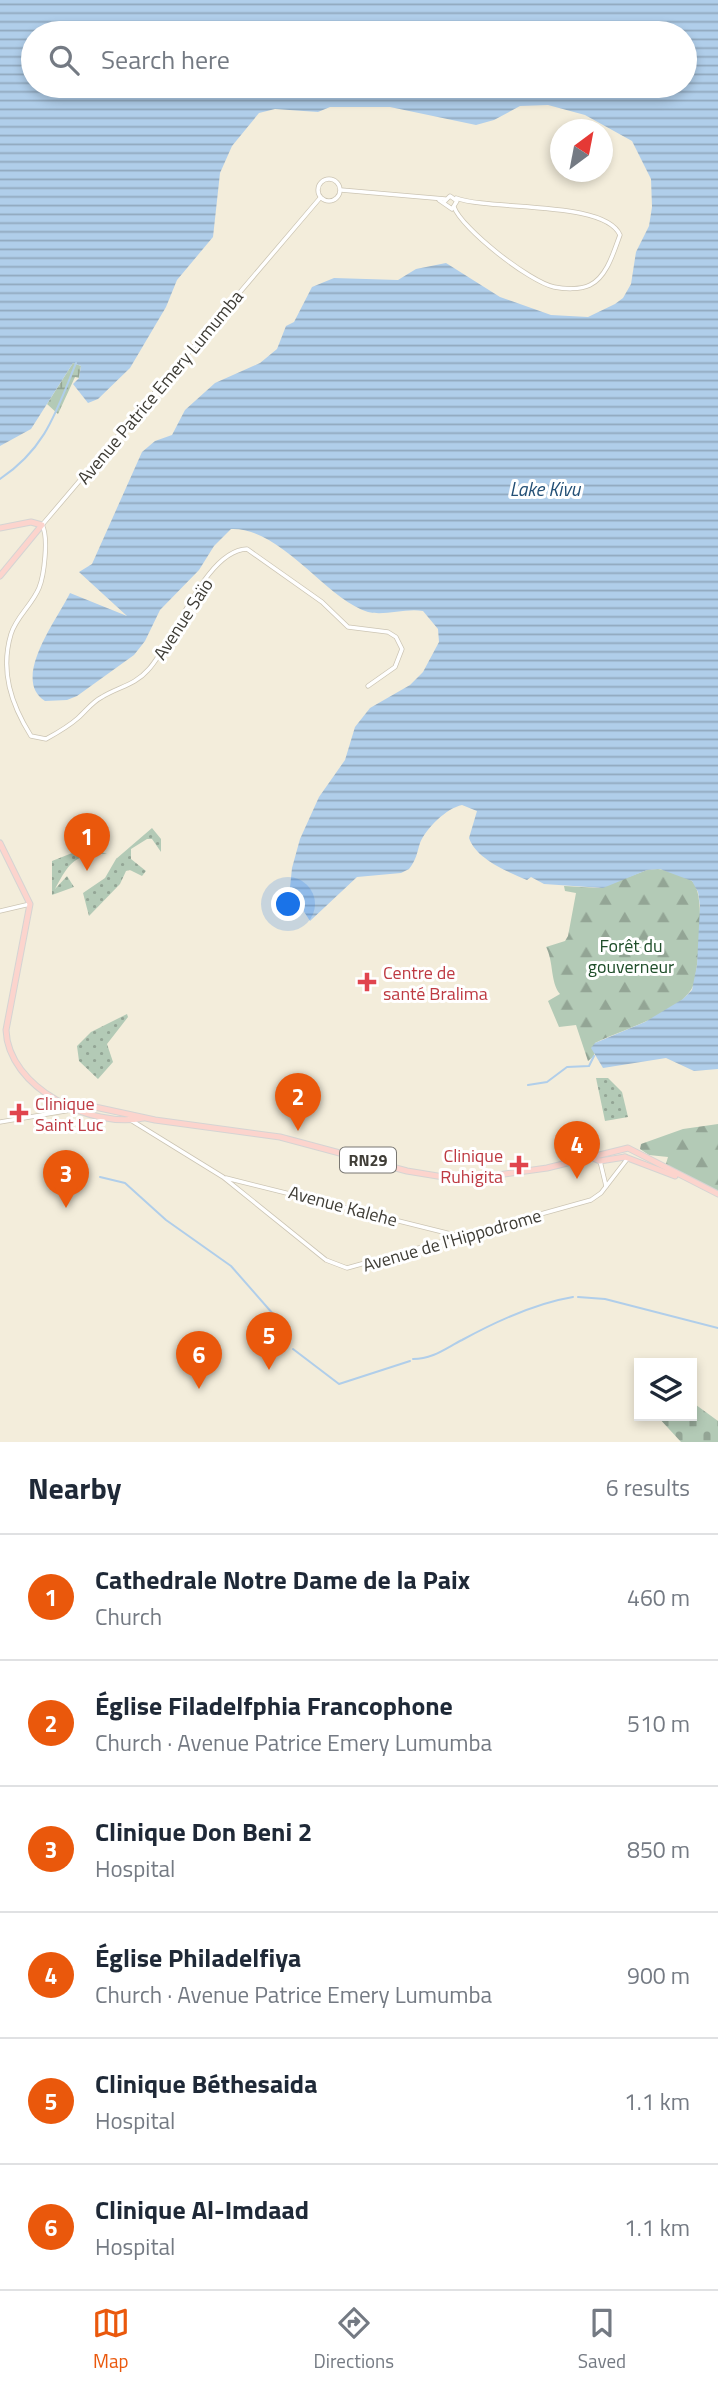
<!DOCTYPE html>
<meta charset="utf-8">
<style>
:root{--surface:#fff;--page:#f2f2f3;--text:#1f2937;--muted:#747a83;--line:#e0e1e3;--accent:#ea580c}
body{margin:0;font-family:"Titillium Web",sans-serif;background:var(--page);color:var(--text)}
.controls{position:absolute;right:21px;bottom:21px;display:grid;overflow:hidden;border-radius:0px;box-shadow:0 4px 10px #0003}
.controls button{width:63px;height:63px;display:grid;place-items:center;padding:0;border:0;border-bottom:2px solid var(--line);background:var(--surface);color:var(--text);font:35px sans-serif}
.compass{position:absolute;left:550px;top:119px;width:63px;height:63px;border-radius:50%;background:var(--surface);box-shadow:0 4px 10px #0003;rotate:32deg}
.you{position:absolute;left:289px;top:905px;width:24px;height:24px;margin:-18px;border:5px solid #fff;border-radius:50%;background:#1a73e8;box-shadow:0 0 0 10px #1a73e833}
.badge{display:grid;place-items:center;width:46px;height:46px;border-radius:50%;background:var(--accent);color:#fff;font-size:23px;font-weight:700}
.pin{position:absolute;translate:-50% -58px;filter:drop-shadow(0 2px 4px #0008)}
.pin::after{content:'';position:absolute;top:37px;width:24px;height:21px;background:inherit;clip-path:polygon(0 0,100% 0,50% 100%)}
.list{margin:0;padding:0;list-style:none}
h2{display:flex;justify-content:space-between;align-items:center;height:91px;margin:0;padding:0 28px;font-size:30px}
h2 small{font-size:23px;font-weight:400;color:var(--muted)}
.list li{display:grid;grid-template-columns:46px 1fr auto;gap:21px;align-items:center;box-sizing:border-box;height:126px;padding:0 28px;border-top:2px solid var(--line)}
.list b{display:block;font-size:26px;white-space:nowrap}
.list p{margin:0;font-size:23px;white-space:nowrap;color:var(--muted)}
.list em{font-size:23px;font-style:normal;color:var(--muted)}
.icon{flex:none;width:38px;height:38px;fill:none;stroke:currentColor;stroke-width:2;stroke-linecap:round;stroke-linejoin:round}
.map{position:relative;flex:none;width:718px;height:1442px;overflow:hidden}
.search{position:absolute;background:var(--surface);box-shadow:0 4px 10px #0003;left:21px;right:21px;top:21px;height:77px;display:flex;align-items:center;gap:18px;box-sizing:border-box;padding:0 24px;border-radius:38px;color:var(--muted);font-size:26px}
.sheet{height:847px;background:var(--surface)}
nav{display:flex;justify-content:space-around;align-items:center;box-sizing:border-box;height:98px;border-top:2px solid var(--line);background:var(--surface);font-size:19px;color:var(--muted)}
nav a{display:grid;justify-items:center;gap:4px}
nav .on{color:var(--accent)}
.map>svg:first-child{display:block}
.grass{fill:url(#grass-dots)}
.forest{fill:url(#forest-firs)}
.wetland{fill:url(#wetland-marsh)}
.cemetery{fill:url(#cemetery-stones)}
.water{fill:url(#water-rules);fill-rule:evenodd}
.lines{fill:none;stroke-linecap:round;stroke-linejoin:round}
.stream{stroke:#b0ceea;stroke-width:2}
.minor-casing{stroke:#ccc5b4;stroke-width:5}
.major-casing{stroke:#d5d4d3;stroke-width:7}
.minor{stroke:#fff;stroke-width:3.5}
.major{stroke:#fcd4cd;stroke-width:5}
.health-dot{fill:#e0444e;stroke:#fff;stroke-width:2.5}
.labels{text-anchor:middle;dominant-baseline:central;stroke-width:6;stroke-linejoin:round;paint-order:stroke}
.shield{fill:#fff;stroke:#797772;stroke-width:2}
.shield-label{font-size:16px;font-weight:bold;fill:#3f3d36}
.street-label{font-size:18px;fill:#3f3d36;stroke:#fff}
.park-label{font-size:18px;fill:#1f4e2a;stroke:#fff}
.health-label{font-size:18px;fill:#be3a42;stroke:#fff;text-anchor:start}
.water-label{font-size:19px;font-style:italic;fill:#245076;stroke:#fff}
</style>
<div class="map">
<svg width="718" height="1442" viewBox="0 0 718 1442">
<defs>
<pattern id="grass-dots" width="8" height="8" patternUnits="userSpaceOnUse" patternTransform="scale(1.75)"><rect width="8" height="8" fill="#b3cab6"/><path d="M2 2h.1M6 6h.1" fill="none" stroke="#93a595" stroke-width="1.8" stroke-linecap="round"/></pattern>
<pattern id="forest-firs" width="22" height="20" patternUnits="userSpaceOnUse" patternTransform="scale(1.75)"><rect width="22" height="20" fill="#b3cab6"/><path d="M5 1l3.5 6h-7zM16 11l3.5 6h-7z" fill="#93a595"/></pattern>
<pattern id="wetland-marsh" width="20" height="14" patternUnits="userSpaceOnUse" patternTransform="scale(1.75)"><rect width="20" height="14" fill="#b3cab6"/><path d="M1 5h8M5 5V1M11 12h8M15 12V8" fill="none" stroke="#93a595"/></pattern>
<pattern id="cemetery-stones" width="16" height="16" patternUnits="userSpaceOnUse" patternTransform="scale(1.75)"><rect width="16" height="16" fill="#b3cab6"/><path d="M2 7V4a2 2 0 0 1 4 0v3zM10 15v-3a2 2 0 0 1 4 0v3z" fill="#93a595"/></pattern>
<pattern id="water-rules" width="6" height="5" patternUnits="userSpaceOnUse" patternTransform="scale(1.75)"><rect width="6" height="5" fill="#b0ceea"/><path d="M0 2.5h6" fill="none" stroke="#91a8be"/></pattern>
</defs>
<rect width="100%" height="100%" fill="#f3eddb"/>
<!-- grass -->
<g class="grass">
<path d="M 152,828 L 161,839 L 161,852 L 152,839 L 147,839 L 131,849 L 131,859 L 146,871 L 142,876 L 130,870 L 126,871 L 120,884 L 89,916 L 83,893 L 105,878 L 116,859 Z"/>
<path d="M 105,840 L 100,846 L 101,852 L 107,854 C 75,854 70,861 55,889 L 67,876 L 74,887 L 52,895 L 52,861 Z"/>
<path d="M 127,1014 L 128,1017 L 107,1044 L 113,1062 L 98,1079 L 79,1061 L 77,1046 L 91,1032 Z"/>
<path d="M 596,1078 L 608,1078 L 622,1092 L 628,1117 L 605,1121 Z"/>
</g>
<!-- forest -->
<g class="forest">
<path d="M 658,869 C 669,871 684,873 693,882 C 706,897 698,965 694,984 C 682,1014 622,1029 595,1043 L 594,1056 L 588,1061 L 576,1025 L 559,1027 L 548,1001 L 560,994 C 550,982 554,962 546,947 L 565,941 L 568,936 L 576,893 L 565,891 L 564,886 L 599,888 L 647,870 Z"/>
<path d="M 718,1124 L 718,1194 L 665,1167 L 668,1157 L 649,1155 L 640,1149 L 641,1144 L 683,1129 Z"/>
</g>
<!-- wetland -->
<path class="wetland" d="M 73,363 L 81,366 L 79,378 L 75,377 L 58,414 L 47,404 Z"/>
<!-- cemetery -->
<path class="cemetery" d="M 692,1402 L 718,1421 L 718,1442 L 681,1442 L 657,1416 L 692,1416 Z"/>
<!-- water -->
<path class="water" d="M 0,0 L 718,0 L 718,1069 L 694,1071 L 666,1058 L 603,1068 L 591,1048 L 595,1043 L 645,1022 L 683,999 L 692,990 L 697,965 L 700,906 L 698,892 L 692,881 L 660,869 L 647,870 L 603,888 L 544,884 L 531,877 L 527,880 C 508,872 476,859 469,838 L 477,811 L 462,805 C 447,808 426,828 420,843 C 417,853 416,860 409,869 L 401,873 L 357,877 L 310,921 L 301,907 L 288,907 L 292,868 L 300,839 L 319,797 L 345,760 L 355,727 L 370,708 L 410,685 L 423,672 L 439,642 L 438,629 L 423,611 C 405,608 385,616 368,612 C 326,599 281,527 231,529 L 214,546 L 199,570 L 160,610 L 145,641 L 134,655 L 77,696 L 67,700 L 45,701 C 10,679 59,617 70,593 L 127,616 L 79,572 L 92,564 L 142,452 L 155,441 L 172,435 L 185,410 L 215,383 L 260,363 L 277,349 L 286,326 L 294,322 L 312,287 L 334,278 L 398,280 L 416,269 L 446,263 L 500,297 L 551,315 L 588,317 L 615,304 L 623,298 L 631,284 L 636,252 L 649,226 L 652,207 L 651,179 L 632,141 L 585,115 L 548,105 L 520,106 L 494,120 L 476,125 L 390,107 L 330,107 L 318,112 L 275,109 L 259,113 L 232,146 L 220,173 L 213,237 L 177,280 L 166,307 L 130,368 L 98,399 L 88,403 L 73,384 L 79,378 L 81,366 L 73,363 L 31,429 L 0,446 ZM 33,33 L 685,33 L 685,86 L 33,86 Z"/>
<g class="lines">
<!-- stream -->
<g class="stream">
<path d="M 0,479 C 46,448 56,412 76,363"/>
<path d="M 528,1085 L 547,1082 L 567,1067 L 589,1066 L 594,1056"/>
<path d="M 100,1177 L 125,1183 L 166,1220 L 231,1266 L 288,1331"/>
<path d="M 578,1297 L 605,1299 L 718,1328"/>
<path d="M 293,1349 L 339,1384 L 410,1361"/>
<path d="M 413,1359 C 433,1359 446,1348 462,1340 C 495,1322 536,1303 573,1297"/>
</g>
<defs>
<g id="minor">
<circle cx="329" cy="190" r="11"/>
<path d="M 341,190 L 445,199"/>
<path d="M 320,198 L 42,525 C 49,537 44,576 39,588 C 32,605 16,617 11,634 C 0,671 11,704 31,736 L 46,739 C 57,733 69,726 78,718 C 86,711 92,702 102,697 C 118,687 135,685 148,670 C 174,643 205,550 247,549 L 322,602 L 348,627 L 388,632 L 396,637 L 402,649 L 395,667 L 368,686"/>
<path d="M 439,200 L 452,209 L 457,201 L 450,196 L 444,202"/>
<path d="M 454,207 C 462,229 530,282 554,287 C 564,289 580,290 590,285 C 607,277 614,251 620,235 C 605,200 491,211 456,198"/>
<path d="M 0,911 L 30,904"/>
<path d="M 129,1119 L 223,1177 L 326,1260 L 347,1268 L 591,1200 L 601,1193 L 628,1158"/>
<path d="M 0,1122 L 77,1109"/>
<path d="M 600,1161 L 606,1186"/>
<path d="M 226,1178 L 459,1236"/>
</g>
<g id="major">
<path d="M 0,528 L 31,522 L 42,525 L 0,576"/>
<path d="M 0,843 L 30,904 L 6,1030 C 8,1088 92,1129 143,1118"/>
<path d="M 82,1110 L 95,1107 L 155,1120 L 280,1137 L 407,1171 L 462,1180 L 547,1168 L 628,1148 L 718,1194"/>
<path d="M 625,1157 L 675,1176"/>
<path d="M 593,1158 L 600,1161 L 625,1157"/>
</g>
</defs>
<!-- minor casing -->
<use href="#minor" class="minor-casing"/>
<!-- major casing -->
<use href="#major" class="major-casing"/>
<!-- minor -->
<use href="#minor" class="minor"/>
<!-- major -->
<use href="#major" class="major"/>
</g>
<!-- markers -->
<g class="health-dot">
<path d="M363.5 971.5h7v7h7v7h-7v7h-7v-7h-7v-7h7z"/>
<path d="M15.5 1102.5h7v7h7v7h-7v7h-7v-7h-7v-7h7z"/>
<path d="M515.5 1154.5h7v7h7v7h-7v7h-7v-7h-7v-7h7z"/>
</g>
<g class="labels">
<!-- shield labels -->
<rect class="shield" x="340" y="1147.5" width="56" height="25" rx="5"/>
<g class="shield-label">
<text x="368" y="1160">RN29</text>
</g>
<!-- street labels -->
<g class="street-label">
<text transform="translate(160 387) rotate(-50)">Avenue Patrice Emery Lumumba</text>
<text transform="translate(183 619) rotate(-57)">Avenue Saïo</text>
<text transform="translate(343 1206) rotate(15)">Avenue Kalehe</text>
<text transform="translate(452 1240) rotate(-16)">Avenue de l'Hippodrome</text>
</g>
<!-- park labels -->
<g class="park-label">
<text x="631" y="945">Forêt du<tspan x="631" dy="21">gouverneur</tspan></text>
</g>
<!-- health labels -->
<g class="health-label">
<text x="383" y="972">Centre de<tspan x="383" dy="21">santé Bralima</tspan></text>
<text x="35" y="1103">Clinique<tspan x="35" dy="21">Saint Luc</tspan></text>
<text x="503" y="1155" text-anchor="end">Clinique<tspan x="503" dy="21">Ruhigita</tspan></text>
</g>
<!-- water labels -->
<g class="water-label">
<text x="545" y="488">Lake Kivu</text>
</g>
</g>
</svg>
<div class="controls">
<button><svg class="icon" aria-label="layers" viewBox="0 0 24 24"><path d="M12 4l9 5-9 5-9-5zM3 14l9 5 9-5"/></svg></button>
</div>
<svg class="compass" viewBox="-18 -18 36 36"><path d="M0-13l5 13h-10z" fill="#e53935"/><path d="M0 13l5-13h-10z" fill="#747a83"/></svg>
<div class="you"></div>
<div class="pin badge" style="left:87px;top:871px">1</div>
<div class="pin badge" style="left:298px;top:1131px">2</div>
<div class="pin badge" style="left:66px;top:1208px">3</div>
<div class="pin badge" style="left:577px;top:1179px">4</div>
<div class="pin badge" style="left:269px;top:1370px">5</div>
<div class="pin badge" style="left:199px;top:1389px">6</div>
<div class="search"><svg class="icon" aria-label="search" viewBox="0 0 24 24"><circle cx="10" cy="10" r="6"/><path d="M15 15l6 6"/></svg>Search here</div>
</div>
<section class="sheet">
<h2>Nearby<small>6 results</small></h2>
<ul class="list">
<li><span class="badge">1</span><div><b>Cathedrale Notre Dame de la Paix</b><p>Church</p></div><em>460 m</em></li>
<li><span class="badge">2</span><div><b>Église Filadelfphia Francophone</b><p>Church · Avenue Patrice Emery Lumumba</p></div><em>510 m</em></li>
<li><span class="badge">3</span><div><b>Clinique Don Beni 2</b><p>Hospital</p></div><em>850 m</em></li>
<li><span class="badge">4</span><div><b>Église Philadelfiya</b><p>Church · Avenue Patrice Emery Lumumba</p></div><em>900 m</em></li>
<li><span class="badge">5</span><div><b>Clinique Béthesaida</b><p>Hospital</p></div><em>1.1 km</em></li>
<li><span class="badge">6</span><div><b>Clinique Al-Imdaad</b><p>Hospital</p></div><em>1.1 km</em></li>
</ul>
</section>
<nav>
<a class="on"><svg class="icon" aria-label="map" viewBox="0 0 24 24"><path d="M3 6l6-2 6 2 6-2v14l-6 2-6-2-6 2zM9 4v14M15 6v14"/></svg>Map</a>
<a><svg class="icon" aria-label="directions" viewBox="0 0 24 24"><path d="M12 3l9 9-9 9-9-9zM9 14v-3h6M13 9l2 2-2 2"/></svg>Directions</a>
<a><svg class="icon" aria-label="saved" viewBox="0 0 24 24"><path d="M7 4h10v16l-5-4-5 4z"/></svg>Saved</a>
</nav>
